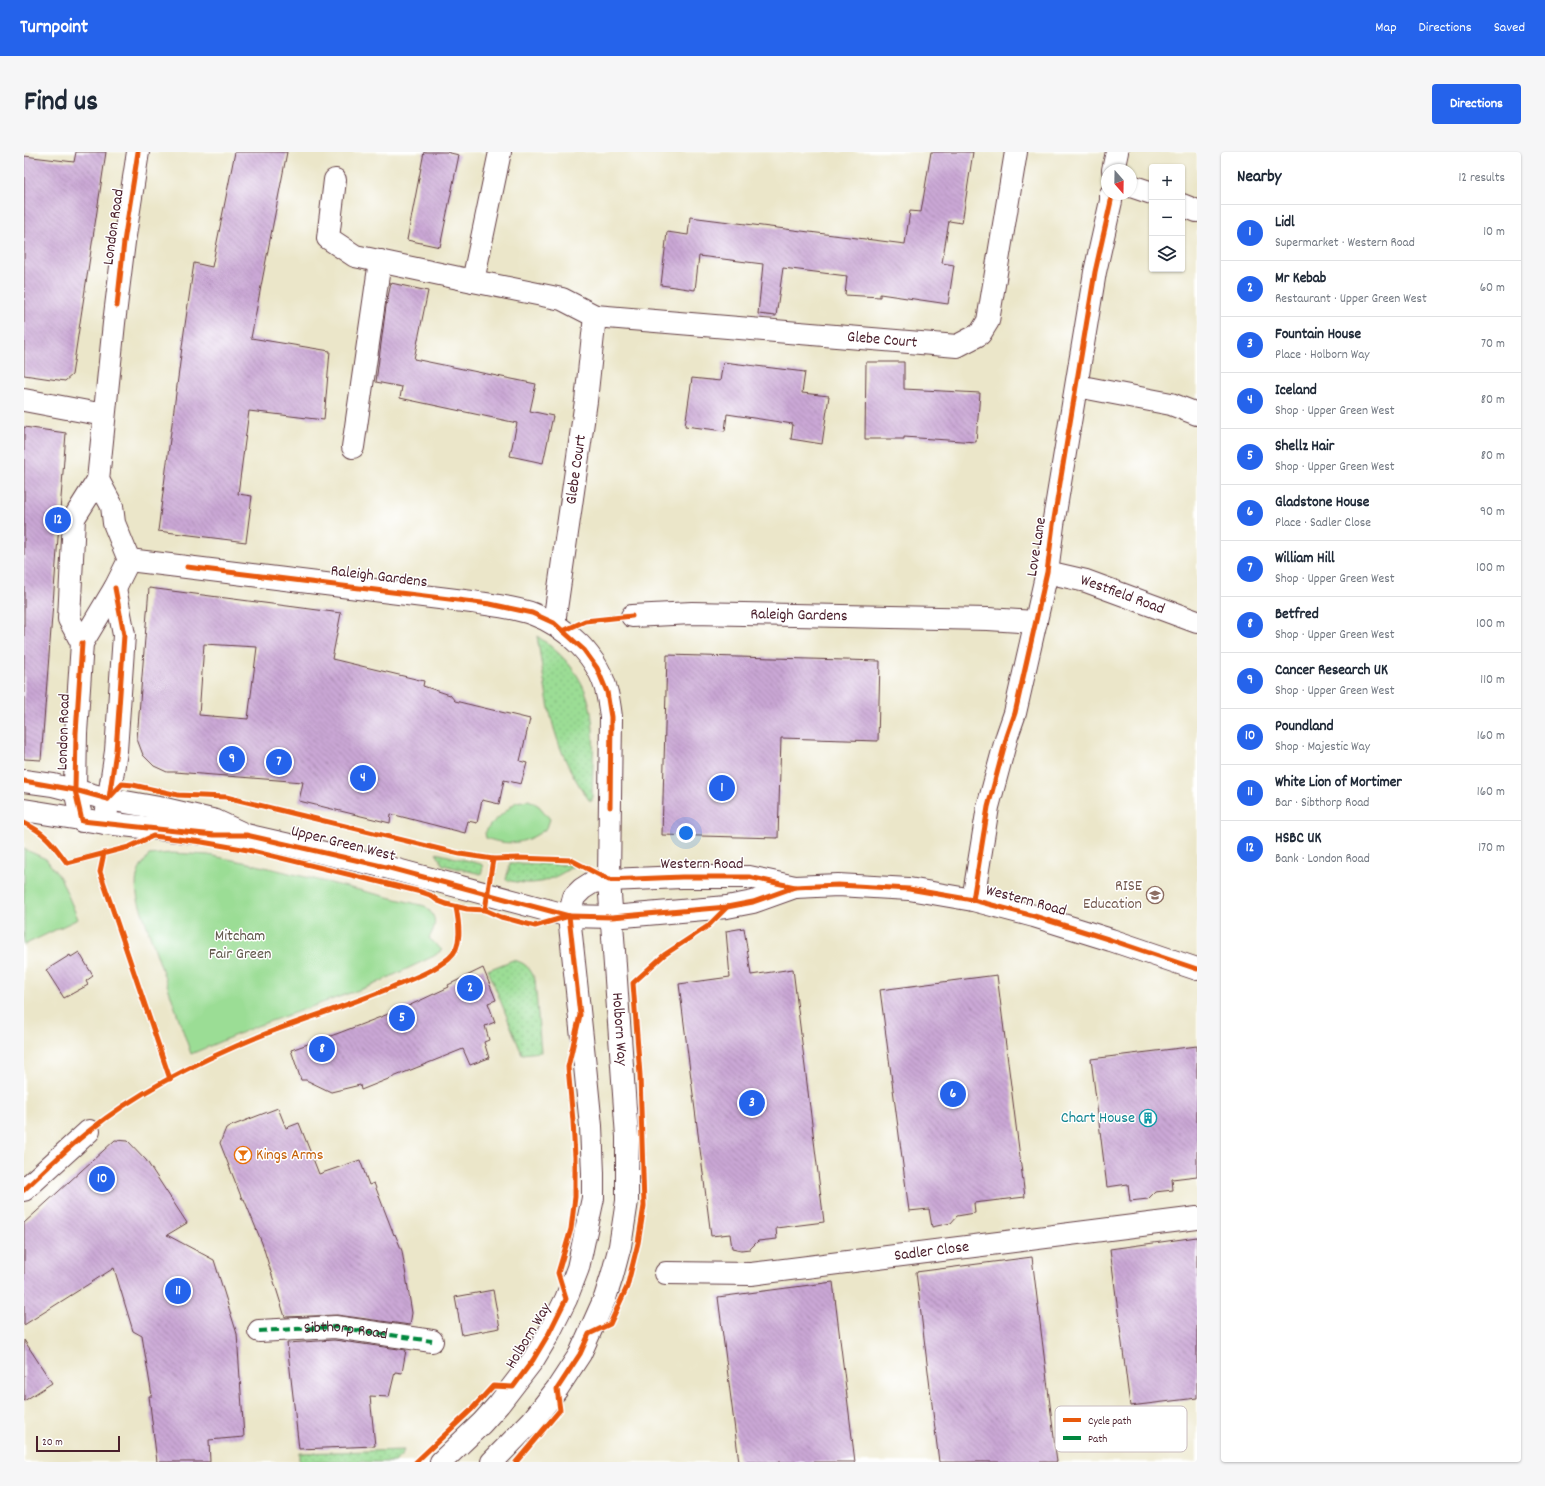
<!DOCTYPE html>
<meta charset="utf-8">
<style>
:root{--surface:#fff;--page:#f6f6f7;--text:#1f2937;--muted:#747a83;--line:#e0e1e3;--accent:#2563eb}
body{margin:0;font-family:Dekko,sans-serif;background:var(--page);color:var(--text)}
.controls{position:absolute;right:12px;top:12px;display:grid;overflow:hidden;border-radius:4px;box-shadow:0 1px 3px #0004}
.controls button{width:36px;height:36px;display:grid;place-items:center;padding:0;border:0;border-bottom:1px solid var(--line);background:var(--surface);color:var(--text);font:20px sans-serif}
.compass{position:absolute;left:1077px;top:12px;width:36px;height:36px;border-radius:50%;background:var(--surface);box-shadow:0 1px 3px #0004;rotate:160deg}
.scale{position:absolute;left:12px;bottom:10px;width:84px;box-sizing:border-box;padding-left:4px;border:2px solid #4a1f2b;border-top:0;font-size:11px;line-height:14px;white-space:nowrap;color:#4a1f2b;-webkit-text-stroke:3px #fff;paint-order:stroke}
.you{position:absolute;left:662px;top:681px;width:14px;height:14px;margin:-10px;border:3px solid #fff;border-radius:50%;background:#1a73e8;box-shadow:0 0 0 6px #1a73e833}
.badge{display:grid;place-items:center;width:26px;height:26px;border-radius:50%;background:var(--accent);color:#fff;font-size:13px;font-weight:700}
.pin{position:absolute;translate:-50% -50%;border:2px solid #fff;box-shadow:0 1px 4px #0006}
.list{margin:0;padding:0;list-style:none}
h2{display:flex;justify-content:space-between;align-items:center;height:52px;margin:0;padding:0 16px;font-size:17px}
h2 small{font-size:13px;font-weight:400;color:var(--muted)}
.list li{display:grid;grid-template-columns:26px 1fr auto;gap:12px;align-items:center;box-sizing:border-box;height:56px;padding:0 16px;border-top:1px solid var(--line)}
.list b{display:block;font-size:15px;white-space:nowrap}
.list p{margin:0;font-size:13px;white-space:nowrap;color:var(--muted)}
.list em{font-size:13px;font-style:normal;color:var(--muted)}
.icon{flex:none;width:22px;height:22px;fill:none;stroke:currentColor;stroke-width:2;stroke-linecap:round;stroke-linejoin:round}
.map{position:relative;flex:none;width:1173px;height:1310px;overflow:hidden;border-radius:4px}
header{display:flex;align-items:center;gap:24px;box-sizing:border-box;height:56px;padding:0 20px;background:var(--accent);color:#fff}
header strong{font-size:19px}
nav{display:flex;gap:22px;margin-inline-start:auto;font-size:14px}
.intro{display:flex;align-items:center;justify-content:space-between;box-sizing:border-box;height:96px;padding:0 24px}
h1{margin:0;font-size:28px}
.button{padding:10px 18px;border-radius:4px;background:var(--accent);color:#fff;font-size:14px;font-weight:700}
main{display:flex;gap:24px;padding:0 24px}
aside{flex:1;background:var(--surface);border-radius:4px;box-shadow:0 1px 3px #0004}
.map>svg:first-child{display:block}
.grass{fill:url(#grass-dots);stroke:#727e60}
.park{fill:#9bdd95;stroke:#727e60}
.building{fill:url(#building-back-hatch);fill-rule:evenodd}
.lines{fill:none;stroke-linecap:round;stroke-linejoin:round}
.minor-casing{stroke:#623d43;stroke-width:24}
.major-casing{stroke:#623d43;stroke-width:24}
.minor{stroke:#fff;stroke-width:22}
.major{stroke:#fff;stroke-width:22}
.quiet{stroke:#00873e;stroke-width:4;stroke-dasharray:8 4;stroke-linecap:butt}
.cycleway-casing{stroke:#fff;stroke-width:8}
.cycleway{stroke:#e8590c;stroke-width:5}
.labels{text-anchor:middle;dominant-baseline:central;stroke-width:3;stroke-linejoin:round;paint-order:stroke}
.street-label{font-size:16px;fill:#4a1f2b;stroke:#fff}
.education-label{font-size:16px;fill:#785e54;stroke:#fff;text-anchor:end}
.park-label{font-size:16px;fill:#62584b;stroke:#fff}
.culture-label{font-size:16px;fill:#0d838f;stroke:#fff;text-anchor:end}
.food-label{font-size:16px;fill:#c56008;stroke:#fff;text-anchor:start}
.key{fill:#fff;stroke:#c9bcbf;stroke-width:1}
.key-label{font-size:11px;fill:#4a1f2b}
</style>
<header>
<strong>Turnpoint</strong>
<nav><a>Map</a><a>Directions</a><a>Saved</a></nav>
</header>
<div class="intro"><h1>Find us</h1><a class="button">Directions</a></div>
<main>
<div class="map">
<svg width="1173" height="1310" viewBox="0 0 1173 1310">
<defs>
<pattern id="grass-dots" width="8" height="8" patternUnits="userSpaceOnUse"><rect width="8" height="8" fill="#9bdd95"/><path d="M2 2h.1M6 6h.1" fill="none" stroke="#87bd81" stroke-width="1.8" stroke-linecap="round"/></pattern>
<pattern id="building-back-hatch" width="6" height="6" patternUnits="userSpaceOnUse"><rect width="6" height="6" fill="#caa7d5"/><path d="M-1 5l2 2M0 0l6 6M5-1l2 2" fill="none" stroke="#a687ad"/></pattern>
</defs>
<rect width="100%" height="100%" fill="#fff"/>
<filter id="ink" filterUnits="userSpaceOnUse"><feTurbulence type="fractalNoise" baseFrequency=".025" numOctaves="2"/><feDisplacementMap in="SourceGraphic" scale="8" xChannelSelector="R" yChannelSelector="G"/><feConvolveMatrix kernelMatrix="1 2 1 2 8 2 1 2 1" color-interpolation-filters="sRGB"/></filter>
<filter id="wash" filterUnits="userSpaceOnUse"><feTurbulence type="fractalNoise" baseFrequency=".012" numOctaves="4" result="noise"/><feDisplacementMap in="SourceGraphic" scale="16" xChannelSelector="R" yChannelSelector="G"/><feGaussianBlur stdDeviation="0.9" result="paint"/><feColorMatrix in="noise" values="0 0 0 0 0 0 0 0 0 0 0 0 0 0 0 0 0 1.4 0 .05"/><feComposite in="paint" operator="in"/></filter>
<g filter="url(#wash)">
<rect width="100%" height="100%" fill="#ebe6c9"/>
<!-- grass -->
<g class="grass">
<path d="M 513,484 C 581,531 569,576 568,649 L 565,648 C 553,631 542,612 535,592 C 523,560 519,519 513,484 Z"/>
<path d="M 412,701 L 457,712 L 459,714 L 457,722 L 419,713 Z"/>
<path d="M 486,711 L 551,713 C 526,730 511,735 482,728 Z"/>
<path d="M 489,808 C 501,810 507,817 511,828 L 517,900 L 498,902 L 464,818 Z"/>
<path d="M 380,1298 L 377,1304 L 370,1310 L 275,1310 L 275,1301 Z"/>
</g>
<!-- park -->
<g class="park">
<path d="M 505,648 L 515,654 L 526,667 L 523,676 C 503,691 486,695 462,686 L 461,681 L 466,673 L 492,650 Z"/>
<path d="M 0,697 L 22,707 L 37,727 L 54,767 L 0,793 Z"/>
<path d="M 147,701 L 184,703 L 224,711 L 401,754 C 413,765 413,772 405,786 L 418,798 L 410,804 L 349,833 L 233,874 L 167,902 L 114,748 C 110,727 112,720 125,703 Z"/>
</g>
<g id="blocks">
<!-- building -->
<g class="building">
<path d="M 52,0 L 82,0 L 48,223 L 41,229 L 0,223 L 0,4 L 50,10 Z"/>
<path d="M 211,0 L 263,0 L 227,186 L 306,199 L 300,268 L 225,259 L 214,342 L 228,344 L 222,390 L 134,379 L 160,180 L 170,111 L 188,115 Z"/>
<path d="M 400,0 L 422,0 L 435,3 L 416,95 L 383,88 Z"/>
<path d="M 907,0 L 949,0 L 938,71 L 925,69 L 918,111 L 930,113 L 924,152 L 856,142 L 856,145 L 821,143 L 823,124 L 759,116 L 752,164 L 734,162 L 739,112 L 675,104 L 671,138 L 637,133 L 643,80 L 664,83 L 666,65 L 881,92 L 886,59 L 897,60 Z"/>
<path d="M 367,131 L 404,139 L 390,207 L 512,232 L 506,259 L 529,264 L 519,311 L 486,304 L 493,271 L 376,246 L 378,235 L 352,230 L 362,154 Z"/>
<path d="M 699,210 L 781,220 L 778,241 L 805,244 L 798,292 L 767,287 L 769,272 L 703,262 L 701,279 L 661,274 L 668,226 L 696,229 Z"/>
<path d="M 842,210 L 880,210 L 880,237 L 956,241 L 952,290 L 880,285 L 880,287 L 841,287 Z"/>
<path d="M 0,275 L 42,281 L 17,608 L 0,607 Z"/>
<path d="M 125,436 L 317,461 L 308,507 L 400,529 L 399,534 L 426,543 L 431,549 L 506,567 L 496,609 L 503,611 L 497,632 L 480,628 L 475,652 L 458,648 L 453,671 L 444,669 L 441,681 L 367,662 L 366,671 L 275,649 L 279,630 L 151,620 L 143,620 L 130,614 L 119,603 L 113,587 ZM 180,492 L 233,495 L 224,567 L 175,563 Z"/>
<path d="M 643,503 L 856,509 L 854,589 L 757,586 L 754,686 L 638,683 Z"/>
<path d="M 720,776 L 727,823 L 769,817 L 800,1070 L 752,1076 L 753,1087 L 734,1089 L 726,1097 L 717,1098 L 708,1096 L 706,1082 L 687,1084 L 655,832 L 706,825 L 702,779 Z"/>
<path d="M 55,800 L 69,824 L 62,829 L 64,833 L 40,846 L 22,818 L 46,803 L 47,805 Z"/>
<path d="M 459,816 L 472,848 L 464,851 L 471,870 L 461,874 L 465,888 L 460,890 L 465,906 L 446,913 L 439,897 L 337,938 L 336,933 L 307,940 L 282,928 L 277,928 L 267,898 L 315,881 L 380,856 L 425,835 L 424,833 Z"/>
<path d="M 973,823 L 1001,1045 L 950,1051 L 951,1061 L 933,1064 L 927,1071 L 908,1075 L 905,1057 L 885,1059 L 856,838 Z"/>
<path d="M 1173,894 L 1173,1024 L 1148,1027 L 1149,1038 L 1131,1040 L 1124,1047 L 1106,1049 L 1104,1032 L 1083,1035 L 1067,907 Z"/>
<path d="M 254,956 L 262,976 L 275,971 L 295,1022 L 336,1008 L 345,1033 L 350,1031 L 370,1083 L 371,1082 L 378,1099 L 388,1161 L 386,1173 L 313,1163 L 261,1165 L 238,1091 L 220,1047 L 218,1047 L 196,991 L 202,976 Z"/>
<path d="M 91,988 L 104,989 L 122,1008 L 163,1071 L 143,1083 L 190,1108 L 213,1182 L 220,1285 L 185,1288 L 186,1310 L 133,1310 L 125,1244 L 128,1244 L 118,1184 L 109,1179 L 90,1116 L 0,1173 L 0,1071 Z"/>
<path d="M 1173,1085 L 1173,1246 L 1106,1254 L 1086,1097 Z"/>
<path d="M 1008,1105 L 1033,1310 L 915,1310 L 892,1120 Z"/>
<path d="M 809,1130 L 831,1310 L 715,1310 L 694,1145 Z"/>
<path d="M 469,1138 L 476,1176 L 438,1183 L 431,1145 Z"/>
<path d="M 0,1188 L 28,1231 L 0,1249 Z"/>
<path d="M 310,1188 L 382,1198 L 378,1221 L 371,1220 L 365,1245 L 346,1244 L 351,1294 L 275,1297 L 263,1191 Z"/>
</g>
</g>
</g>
<g filter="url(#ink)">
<use href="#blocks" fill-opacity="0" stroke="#623d43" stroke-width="1"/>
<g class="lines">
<defs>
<g id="minor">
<path d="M 476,0 L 449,129 L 538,147 L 571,164"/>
<path d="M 1089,18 L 1093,0"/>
<path d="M 311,28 L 304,86 L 331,104 L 449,129"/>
<path d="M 1107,34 L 1128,41"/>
<path d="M 1158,53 L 1173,59"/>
<path d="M 1053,234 L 1147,252 L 1173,262"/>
<path d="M 0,248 L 80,263"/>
<path d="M 329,295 L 356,109"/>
<path id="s1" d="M 1023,420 L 1062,429 L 1173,470"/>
<path id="s2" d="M 608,464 L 668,461 L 964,467 L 1012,470"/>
<path id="s3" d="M 530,471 L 562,249 L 571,164 L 933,194 L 956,182 L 964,169 L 992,0"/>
<path d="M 949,748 L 964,655 L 983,584 L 991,561 L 1023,420 L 1029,373 L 1071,120 L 1087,49 L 1087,42"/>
<path d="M 0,1038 L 65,979"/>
<path id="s4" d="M 642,1121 L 727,1122 L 1173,1066"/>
<path id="s5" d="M 235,1179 L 311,1175 L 408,1189"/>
</g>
<g id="major">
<path d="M 74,328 L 88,354 L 90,371 L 105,408"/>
<path id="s6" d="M 105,408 L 448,450 C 468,453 490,455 509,462 C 542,474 575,505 583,541 C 585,549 586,557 587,565 L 585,728 L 603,985 L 603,1049 L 596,1094 L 588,1124 L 581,1146 L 556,1202 L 533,1237 L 508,1269 L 468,1310"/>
<path d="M 58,491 L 45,467 L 50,366 L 74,328 L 90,171 L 100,90 L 114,0"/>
<path d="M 0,629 L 29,633 L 84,647 L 141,657 L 192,669 L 222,683 L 362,715 L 545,764 L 588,765 L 703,755 L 729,750 L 771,735"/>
<path d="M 0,658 L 81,671 L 190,683 L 211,683"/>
<path d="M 58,669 L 51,638 L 52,581 L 58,491 L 91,436 L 105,408"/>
<path d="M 81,671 L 92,599 L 100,483 L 91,436"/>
<path d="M 417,1310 L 458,1271 L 475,1252 L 509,1208 L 524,1183 L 542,1147 L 554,1116 L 569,1046 L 569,1021 L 567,974 L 561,914 L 545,764 L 550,745 L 558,737 L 569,730 L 585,728 L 658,725 L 725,725 L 771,735 L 814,733 L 885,737 L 949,748 L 1010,764 L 1087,788 L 1173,817"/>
</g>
</defs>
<!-- minor casing -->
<use href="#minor" class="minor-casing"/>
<!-- major casing -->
<use href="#major" class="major-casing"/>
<!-- minor -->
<use href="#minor" class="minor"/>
<!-- major -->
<use href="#major" class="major"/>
<!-- quiet -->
<path class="quiet" d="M 235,1179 L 311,1175 L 408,1189"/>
<defs>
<g id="cycleway">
<path d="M 93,154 L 100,90 L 114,0"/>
<path d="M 163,415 L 466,452 L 508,461 L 530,471 L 560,498 L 573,516 L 583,540 L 587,565 L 586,655"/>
<path d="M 539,479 L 561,469 L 608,464"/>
<path d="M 58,491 L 52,581 L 51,638 L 58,669 L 190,683 L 222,683 L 362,715 L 545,764"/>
<path d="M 0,629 L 51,638 L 84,647"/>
<path d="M 85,646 L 92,599 L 100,483 L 91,436"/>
<path d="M 84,647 L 98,632 L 109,633 L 154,643 L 202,645 L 436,702 L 469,707 L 495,706 L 547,708 L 585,728 L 658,725 L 725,725 L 771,735 L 814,733 L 885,737 L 949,748 L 1010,764 L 1087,788 L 1173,817"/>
<path d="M 0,671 C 22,681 29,692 43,711 L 105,695 L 129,684 L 178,690 L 224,698 L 397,740 L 406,743 L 414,749 L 422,752 L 443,757 L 461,758 L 477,765 L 511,774 L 545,764 L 588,765 L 703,755 L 729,750 L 771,735"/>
<path d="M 80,701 L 76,720 L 146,927"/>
<path d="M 949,748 L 964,655 L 983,584 L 991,561 L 1023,420 L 1029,373 L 1071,120 L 1087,49 L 1087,42"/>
<path d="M 461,758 L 469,707"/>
<path d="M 0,1038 C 21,1018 42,997 65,979 C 117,937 179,907 241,882 C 283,866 325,853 366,836 C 387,827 407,821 425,806 C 439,795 435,771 432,755"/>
<path d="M 392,1310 L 447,1258 L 469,1234 L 489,1235 L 509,1208 L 524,1183 L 542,1147 L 534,1121 L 547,1077 L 551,1045 L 551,1005 L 549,969 L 544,915 L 556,863 L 545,764"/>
<path d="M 492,1310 L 536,1258 L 533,1237 L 556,1202 L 565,1182 L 586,1172 L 603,1135 L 614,1091 L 620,1054 L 616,923 L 609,831 L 640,803 L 684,774 L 703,755"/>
</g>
</defs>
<!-- cycleway casing -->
<use href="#cycleway" class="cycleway-casing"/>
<!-- cycleway -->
<use href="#cycleway" class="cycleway"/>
</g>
</g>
<!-- icons -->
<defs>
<symbol id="school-ring" viewBox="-11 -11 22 22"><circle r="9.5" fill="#fff" stroke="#8d6e63" stroke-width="1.5"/><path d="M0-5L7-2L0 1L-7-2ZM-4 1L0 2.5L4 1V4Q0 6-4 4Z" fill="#8d6e63"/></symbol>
<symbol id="building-ring" viewBox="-11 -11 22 22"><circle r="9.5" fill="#fff" stroke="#0f9aa8" stroke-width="1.5"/><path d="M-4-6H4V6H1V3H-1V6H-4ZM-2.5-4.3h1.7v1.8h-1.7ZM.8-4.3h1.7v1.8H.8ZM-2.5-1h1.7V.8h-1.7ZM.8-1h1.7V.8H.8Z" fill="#0f9aa8"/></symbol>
<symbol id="bar-ring" viewBox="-11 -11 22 22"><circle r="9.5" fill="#fff" stroke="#e8710a" stroke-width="1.5"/><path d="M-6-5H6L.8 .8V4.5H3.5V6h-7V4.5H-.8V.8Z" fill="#e8710a"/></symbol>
</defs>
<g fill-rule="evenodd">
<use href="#school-ring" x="1121" y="733" width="20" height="20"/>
<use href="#building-ring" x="1114" y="956" width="20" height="20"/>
<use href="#bar-ring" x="209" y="993" width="20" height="20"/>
</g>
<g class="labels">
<!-- street labels -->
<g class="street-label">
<text transform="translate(90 75) rotate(-82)">London Road</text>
<text stroke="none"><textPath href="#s3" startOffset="598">Glebe Court</textPath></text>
<text stroke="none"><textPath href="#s3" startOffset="155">Glebe Court</textPath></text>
<text transform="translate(1013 395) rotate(-81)">Love Lane</text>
<text transform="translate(355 425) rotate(7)">Raleigh Gardens</text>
<text stroke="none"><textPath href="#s1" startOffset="79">Westfield Road</textPath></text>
<text stroke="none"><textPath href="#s2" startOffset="167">Raleigh Gardens</textPath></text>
<text transform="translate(40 580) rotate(-88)">London Road</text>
<text transform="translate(319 692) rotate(14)">Upper Green West</text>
<text x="678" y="712">Western Road</text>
<text transform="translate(1002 749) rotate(15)">Western Road</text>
<text stroke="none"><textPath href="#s6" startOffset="857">Holborn Way</textPath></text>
<text stroke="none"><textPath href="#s4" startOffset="267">Sadler Close</textPath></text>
<text stroke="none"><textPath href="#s5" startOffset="87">Sibthorp Road</textPath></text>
<text transform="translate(505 1184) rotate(-59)">Holborn Way</text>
</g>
<!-- education labels -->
<g class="education-label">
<text x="1118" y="734">RISE<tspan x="1118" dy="18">Education</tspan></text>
</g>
<!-- park labels -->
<g class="park-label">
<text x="216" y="784">Mitcham<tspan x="216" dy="18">Fair Green</tspan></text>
</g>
<!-- culture labels -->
<g class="culture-label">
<text x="1111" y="966">Chart House</text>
</g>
<!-- food labels -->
<g class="food-label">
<text x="232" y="1003">Kings Arms</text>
</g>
</g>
<!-- legend -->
<rect x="1031" y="1254" width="132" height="46" rx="6" class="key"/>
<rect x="1039" y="1266" width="18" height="4" fill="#e8590c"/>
<rect x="1039" y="1284" width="18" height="4" fill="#00873e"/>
<g class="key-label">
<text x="1064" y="1272">Cycle path</text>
<text x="1064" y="1290">Path</text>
</g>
</svg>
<div class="controls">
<button>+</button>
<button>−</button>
<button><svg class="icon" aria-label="layers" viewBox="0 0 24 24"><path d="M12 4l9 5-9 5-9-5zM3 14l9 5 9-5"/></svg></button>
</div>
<svg class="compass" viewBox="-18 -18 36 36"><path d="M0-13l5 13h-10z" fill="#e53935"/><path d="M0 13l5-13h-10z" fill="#747a83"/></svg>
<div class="scale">20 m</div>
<div class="you"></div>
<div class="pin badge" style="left:698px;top:636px">1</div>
<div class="pin badge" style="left:446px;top:836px">2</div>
<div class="pin badge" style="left:728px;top:951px">3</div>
<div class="pin badge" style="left:339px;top:626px">4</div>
<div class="pin badge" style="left:378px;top:866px">5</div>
<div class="pin badge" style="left:929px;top:942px">6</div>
<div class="pin badge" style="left:255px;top:610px">7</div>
<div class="pin badge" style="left:298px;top:897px">8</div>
<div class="pin badge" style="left:208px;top:607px">9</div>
<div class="pin badge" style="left:78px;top:1027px">10</div>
<div class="pin badge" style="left:154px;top:1139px">11</div>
<div class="pin badge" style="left:34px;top:368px">12</div>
</div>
<aside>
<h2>Nearby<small>12 results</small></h2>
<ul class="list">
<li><span class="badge">1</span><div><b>Lidl</b><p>Supermarket · Western Road</p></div><em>10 m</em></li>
<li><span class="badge">2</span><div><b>Mr Kebab</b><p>Restaurant · Upper Green West</p></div><em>60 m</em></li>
<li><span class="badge">3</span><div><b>Fountain House</b><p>Place · Holborn Way</p></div><em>70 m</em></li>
<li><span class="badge">4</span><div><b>Iceland</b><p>Shop · Upper Green West</p></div><em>80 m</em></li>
<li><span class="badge">5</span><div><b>Shellz Hair</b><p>Shop · Upper Green West</p></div><em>80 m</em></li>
<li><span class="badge">6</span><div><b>Gladstone House</b><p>Place · Sadler Close</p></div><em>90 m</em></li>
<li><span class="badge">7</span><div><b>William Hill</b><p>Shop · Upper Green West</p></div><em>100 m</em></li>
<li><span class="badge">8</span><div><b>Betfred</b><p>Shop · Upper Green West</p></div><em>100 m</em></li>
<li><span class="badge">9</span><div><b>Cancer Research UK</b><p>Shop · Upper Green West</p></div><em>110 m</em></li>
<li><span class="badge">10</span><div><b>Poundland</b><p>Shop · Majestic Way</p></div><em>160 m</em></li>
<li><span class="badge">11</span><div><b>White Lion of Mortimer</b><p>Bar · Sibthorp Road</p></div><em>160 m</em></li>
<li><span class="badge">12</span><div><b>HSBC UK</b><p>Bank · London Road</p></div><em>170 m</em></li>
</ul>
</aside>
</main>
